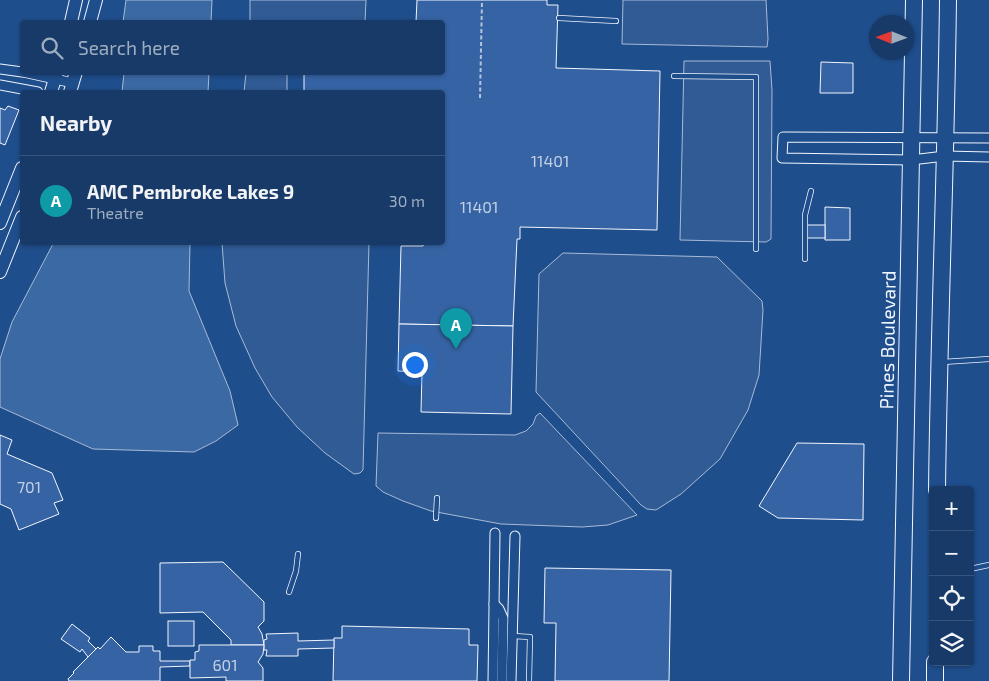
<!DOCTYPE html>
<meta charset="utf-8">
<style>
:root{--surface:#173a69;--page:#20416f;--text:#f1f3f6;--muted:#9eadc0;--line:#36547d;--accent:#e797bd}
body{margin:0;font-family:"Exo 2",sans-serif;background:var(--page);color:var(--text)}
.controls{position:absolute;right:15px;bottom:15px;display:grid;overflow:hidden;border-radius:5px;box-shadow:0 1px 4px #0004}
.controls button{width:45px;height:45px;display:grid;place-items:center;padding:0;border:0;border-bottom:1px solid var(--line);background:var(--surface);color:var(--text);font:25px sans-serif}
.compass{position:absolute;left:869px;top:15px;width:45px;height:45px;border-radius:50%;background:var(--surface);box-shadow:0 1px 4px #0004;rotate:271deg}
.you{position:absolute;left:414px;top:364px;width:18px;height:18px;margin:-12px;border:4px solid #fff;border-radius:50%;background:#1a73e8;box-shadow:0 0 0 8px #1a73e833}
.badge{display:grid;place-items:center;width:32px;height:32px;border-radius:50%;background:var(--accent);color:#fff;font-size:16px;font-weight:700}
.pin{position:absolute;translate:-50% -41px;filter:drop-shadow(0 1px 2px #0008)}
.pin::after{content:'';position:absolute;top:26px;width:18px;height:15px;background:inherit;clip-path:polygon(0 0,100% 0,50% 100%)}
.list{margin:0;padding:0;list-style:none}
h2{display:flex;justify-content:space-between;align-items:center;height:65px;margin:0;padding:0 20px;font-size:21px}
h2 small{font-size:16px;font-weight:400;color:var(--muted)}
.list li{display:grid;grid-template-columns:32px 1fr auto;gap:15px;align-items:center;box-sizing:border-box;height:90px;padding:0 20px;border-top:1px solid var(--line)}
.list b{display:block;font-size:19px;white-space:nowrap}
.list p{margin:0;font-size:16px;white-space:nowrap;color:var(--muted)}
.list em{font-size:16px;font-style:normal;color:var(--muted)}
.icon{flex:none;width:28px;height:28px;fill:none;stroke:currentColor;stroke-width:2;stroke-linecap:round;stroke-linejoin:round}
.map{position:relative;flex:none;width:989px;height:681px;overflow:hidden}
.search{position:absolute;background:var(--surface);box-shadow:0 1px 4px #0004;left:20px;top:20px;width:425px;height:55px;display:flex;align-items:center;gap:12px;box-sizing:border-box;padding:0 18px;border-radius:5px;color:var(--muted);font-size:19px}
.panel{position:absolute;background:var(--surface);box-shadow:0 1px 4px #0004;left:20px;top:90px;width:425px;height:155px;border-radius:5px}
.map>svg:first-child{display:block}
.parking{fill:#305b95;stroke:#a8bbd7}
.water{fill:#3b69a3;stroke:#a8bbd7}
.building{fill:#3563a3;stroke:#f2f6ff}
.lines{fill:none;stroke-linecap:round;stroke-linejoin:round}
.lane-casing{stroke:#f2f6ff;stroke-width:6}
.street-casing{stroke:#f2f6ff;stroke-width:11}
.secondary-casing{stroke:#f2f6ff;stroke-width:14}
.highway-casing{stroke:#f2f6ff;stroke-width:18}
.path{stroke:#b3c4dc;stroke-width:2;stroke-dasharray:4 2.5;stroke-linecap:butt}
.lane{stroke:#1f4e8c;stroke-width:4.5}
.street{stroke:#1f4e8c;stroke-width:9}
.secondary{stroke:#1f4e8c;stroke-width:12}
.highway{stroke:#1f4e8c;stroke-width:16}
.labels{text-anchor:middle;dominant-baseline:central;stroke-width:4;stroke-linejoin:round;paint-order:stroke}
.number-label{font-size:16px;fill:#c3d1e8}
.street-label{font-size:19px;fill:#f2f6ff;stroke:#1f4e8c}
</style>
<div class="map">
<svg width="989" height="681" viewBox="0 0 989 681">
<rect width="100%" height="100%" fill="#1f4e8c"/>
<!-- parking -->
<g class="parking">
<path d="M 250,0 L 366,0 L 365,22 L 250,22 Z"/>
<path d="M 623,0 L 766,0 L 768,39 L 767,47 L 622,44 Z"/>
<path d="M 684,61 L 770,61 L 772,90 L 771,239 L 766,242 L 680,240 Z"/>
<path d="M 246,73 L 287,73 L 287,92 L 244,92 Z"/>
<path d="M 222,243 L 369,243 L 363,470 L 360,473 L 354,474 L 325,453 L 297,427 L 272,397 L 255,368 L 236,326 L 225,283 Z"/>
<path d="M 563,253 L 717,257 L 762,301 L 763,310 L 759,375 L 748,410 L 720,459 L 681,494 L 656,510 L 647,509 L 641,505 L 536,392 L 539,274 Z"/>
<path d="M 540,413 L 637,515 L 608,525 L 582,527 L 501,524 L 431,511 L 403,501 L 383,492 L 376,486 L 378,433 L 515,435 L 526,431 L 533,424 L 536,416 Z"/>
</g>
<!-- water -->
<g class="water">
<path d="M 126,0 L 212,0 L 211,22 L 123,22 Z"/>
<path d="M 124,73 L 209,73 L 208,92 L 122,92 Z"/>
<path d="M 54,242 L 190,243 L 189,291 L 230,391 L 238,425 L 216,441 L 194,452 L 93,449 L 0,407 L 0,359 L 12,322 Z"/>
</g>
<!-- building -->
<g class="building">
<path d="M 417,0 L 547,0 L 547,5 L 558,5 L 556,68 L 660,71 L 657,230 L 520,227 L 520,239 L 517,239 L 513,326 L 399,324 L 401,246 L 423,246 L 424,242 L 442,242 L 442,92 L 304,92 L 304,72 L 442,72 L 442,22 L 416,22 Z"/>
<path d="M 821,62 L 853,63 L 853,93 L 820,93 Z"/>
<path d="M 8,106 L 19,110 L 5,145 L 0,143 L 0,108 L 5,110 Z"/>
<path d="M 825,207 L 850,208 L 850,240 L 825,240 Z"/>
<rect x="806" y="225" width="19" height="13"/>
<path d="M 399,324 L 513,326 L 511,414 L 421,412 L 422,372 L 398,371 Z"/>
<path d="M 0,435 L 12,440 L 7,454 L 52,473 L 63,500 L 54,503 L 59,514 L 19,530 L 11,509 L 0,504 Z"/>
<path d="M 797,443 L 864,444 L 863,520 L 778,518 L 759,506 Z"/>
<path d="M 223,562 L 264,602 L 264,621 L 258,627 L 262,634 L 264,645 L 231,645 L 231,640 L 203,612 L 160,613 L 160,563 Z"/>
<path d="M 545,568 L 671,570 L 669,681 L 555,681 L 556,623 L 544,623 Z"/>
<rect x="168" y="621" width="26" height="25"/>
<path d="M 72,624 L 90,638 L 88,641 L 96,649 L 88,657 L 82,649 L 80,652 L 61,639 Z"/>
<path d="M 342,626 L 469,629 L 469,645 L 478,645 L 477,681 L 333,681 L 334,638 L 342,638 Z"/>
<path d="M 298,633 L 298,641 L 334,640 L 334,648 L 298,649 L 298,656 L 266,656 L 267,650 L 264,650 L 264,640 L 267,639 L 266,634 Z"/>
<path d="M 111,637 L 126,652 L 139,652 L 139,646 L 153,646 L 153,651 L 160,651 L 160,661 L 190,661 L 190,666 L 160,667 L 160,681 L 69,681 L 68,679 L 74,673 L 73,672 L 98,647 L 100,649 Z"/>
<path d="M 199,645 L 264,645 L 263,654 L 258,662 L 263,668 L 263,681 L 226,681 L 226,677 L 190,678 L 190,660 L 195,660 L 195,652 L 199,651 Z"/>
</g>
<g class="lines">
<defs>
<g id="lane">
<path d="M 559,18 L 616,21"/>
<path d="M 674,76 L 756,77 L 756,249"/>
<path d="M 805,259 L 805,215 L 811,191"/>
<path d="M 943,362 L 989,359"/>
<path d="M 436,518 L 437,498"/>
<path d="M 970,569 L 989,565"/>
<path d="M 289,592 L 296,571 L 298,554"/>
<path d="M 513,636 L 530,637 L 529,681"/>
</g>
<g id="street">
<path d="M 0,69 L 22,72"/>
<path d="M 23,72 L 73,83"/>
<path d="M 0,85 L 38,92"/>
<path d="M 989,138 L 783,137 L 782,158 L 911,160 L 945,156 L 989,157"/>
<path d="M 494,604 L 499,609 L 503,618 L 502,681"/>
<path d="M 493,681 L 495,533"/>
<path d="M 511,681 L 515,536"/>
</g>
<g id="secondary">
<path d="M 71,22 L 76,0"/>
<path d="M 90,22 L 96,0"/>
<path d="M 51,92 L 57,72"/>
<path d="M 70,92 L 76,72"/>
<path d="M 0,223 L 22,168"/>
<path d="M 0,272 L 22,217"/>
</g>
<g id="highway">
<path d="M 937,490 C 939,326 946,163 948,0"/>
<path d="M 901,681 L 914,0"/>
<path d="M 935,681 L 935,662"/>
</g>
</defs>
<!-- lane casing -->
<use href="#lane" class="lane-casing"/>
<!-- street casing -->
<use href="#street" class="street-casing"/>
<!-- secondary casing -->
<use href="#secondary" class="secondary-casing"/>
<!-- highway casing -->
<use href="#highway" class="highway-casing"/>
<!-- path -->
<path class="path" d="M 480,98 L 482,0"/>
<!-- lane -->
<use href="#lane" class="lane"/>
<!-- street -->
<use href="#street" class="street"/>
<!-- secondary -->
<use href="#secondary" class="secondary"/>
<!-- highway -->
<use href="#highway" class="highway"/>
</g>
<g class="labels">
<!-- number labels -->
<g class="number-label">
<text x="550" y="160">11401</text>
<text x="479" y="206">11401</text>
<text x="29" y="486">701</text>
<text x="225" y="664">601</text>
</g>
<!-- street labels -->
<g class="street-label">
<text transform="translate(887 340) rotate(-89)">Pines Boulevard</text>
</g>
</g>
</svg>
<div class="controls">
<button>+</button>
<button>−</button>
<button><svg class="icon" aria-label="locate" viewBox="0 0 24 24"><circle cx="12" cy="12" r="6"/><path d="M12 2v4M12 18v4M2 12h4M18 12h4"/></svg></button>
<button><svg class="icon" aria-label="layers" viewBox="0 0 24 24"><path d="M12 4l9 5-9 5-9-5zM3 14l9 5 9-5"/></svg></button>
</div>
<svg class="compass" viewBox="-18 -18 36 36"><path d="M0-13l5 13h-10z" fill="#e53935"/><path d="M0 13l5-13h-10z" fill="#9eadc0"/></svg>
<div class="you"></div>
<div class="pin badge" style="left:456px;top:349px;background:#0f9aa8">A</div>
<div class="search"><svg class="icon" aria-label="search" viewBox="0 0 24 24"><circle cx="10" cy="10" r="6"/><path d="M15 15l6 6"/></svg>Search here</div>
<section class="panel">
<h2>Nearby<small></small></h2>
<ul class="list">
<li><span class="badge" style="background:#0f9aa8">A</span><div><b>AMC Pembroke Lakes 9</b><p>Theatre</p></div><em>30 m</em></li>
</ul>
</section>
</div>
